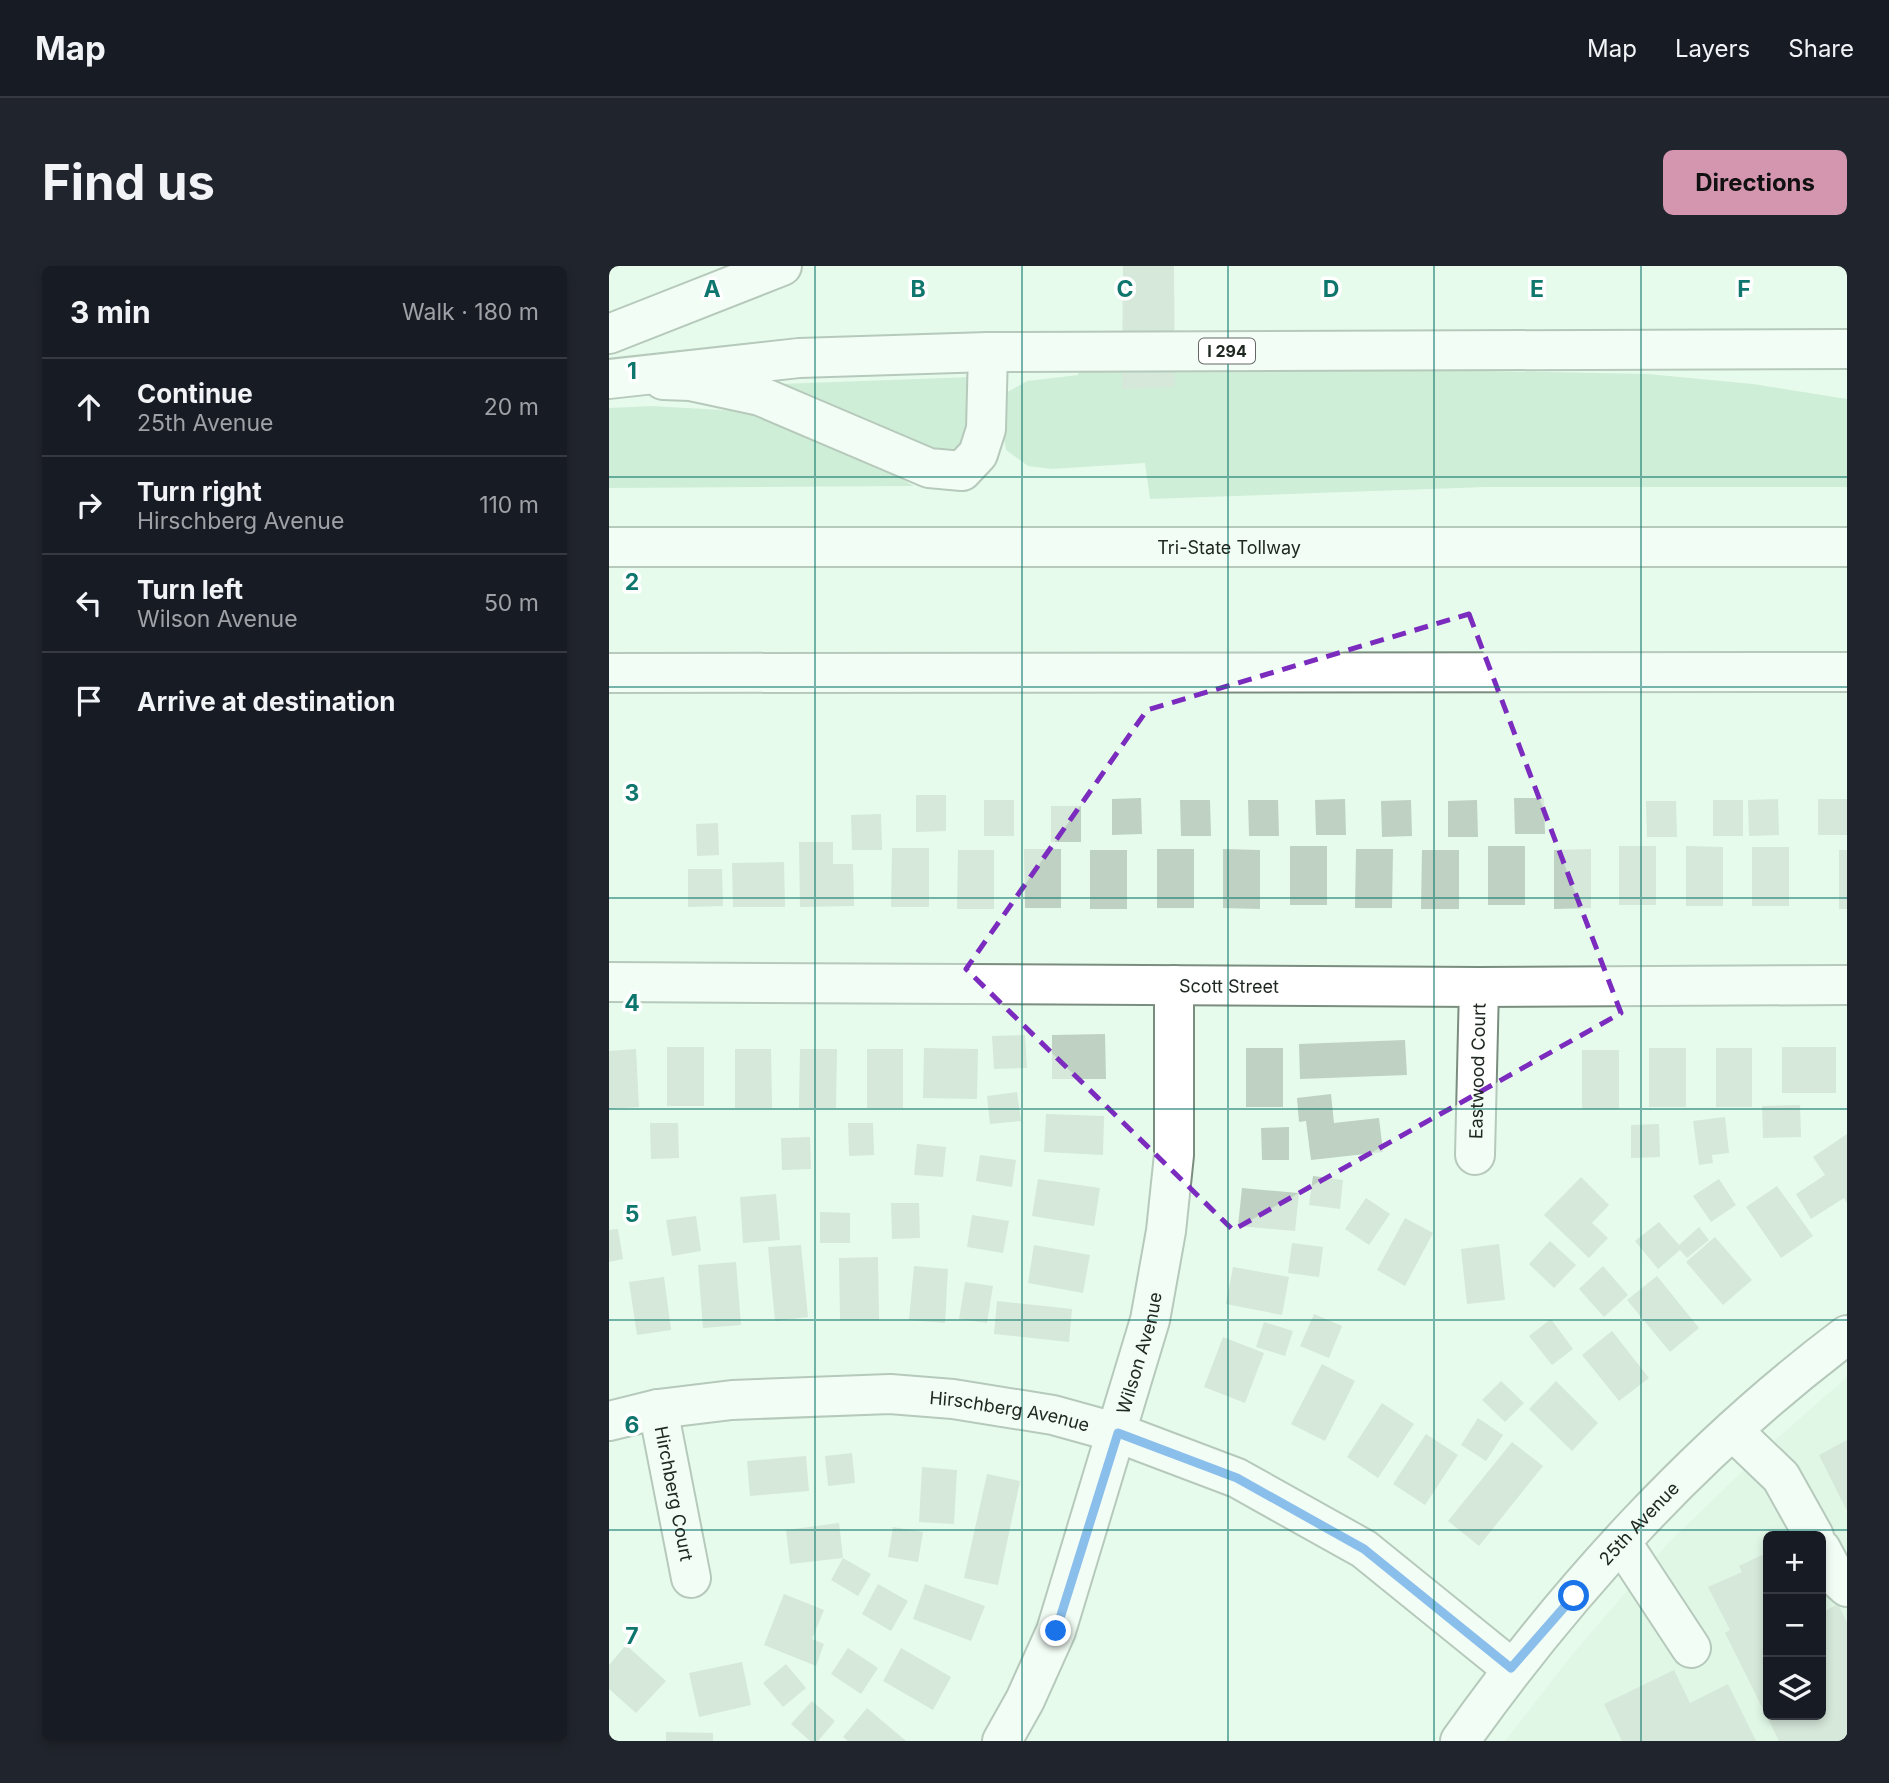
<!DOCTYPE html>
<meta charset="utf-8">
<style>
:root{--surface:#171b24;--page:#20242c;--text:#f1f3f6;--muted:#9ea1a6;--line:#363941;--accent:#d495af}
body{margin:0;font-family:Inter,sans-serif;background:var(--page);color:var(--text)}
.controls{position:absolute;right:21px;bottom:21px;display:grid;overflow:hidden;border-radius:10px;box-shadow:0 4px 10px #0003}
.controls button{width:63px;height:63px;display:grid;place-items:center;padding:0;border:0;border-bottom:2px solid var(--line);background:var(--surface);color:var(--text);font:35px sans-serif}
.stop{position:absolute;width:21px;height:21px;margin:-16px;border:5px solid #1a73e8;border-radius:50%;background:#fff}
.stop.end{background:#1a73e8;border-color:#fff;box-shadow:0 2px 7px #0008}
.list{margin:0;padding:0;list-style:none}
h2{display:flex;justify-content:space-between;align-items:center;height:91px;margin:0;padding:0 28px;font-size:30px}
h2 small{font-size:23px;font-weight:400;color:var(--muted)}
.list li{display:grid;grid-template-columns:46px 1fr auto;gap:21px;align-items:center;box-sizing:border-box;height:98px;padding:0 28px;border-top:2px solid var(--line)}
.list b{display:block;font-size:26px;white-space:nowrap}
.list p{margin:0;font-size:23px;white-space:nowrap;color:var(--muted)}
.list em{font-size:23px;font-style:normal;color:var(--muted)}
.icon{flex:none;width:38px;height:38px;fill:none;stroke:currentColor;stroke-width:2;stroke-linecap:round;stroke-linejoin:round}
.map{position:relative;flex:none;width:1238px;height:1475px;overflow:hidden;border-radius:10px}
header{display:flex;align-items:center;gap:42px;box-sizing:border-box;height:98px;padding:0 35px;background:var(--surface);border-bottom:2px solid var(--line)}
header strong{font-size:33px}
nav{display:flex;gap:38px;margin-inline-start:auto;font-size:24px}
.intro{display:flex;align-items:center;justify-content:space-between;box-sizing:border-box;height:168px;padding:0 42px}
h1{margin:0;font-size:49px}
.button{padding:18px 32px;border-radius:10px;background:var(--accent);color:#111;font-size:24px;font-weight:700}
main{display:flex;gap:42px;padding:0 42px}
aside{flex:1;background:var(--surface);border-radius:10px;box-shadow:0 4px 10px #0003}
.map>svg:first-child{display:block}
.built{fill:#d7f2de;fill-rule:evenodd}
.green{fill:#b2ddbe}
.building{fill:#bed1c3}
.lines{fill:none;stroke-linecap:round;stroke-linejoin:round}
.minor-casing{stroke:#7a8d7f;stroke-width:42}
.highway-casing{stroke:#7a8d7f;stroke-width:42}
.minor{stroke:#fff;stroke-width:38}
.highway{stroke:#fff;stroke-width:38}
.route{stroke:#1a73e8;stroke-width:9}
.marked{fill:none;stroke:#7b2cbf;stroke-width:5;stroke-dasharray:14 9;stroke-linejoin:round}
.grid{fill:none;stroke:#0f766e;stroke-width:2;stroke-opacity:0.55}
.labels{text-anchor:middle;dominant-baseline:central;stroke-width:7;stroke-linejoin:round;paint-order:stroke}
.shield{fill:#fff;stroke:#636864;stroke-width:2}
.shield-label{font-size:16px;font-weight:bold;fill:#202822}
.street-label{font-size:18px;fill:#202822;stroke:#fff}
.grid-label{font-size:23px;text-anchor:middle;font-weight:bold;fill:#0f766e;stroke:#fff;stroke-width:7;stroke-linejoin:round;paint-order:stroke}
</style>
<header>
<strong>Map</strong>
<nav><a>Map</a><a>Layers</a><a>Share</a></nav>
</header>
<div class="intro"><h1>Find us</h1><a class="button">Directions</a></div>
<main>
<aside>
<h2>3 min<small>Walk · 180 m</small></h2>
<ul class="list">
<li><svg class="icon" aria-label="ahead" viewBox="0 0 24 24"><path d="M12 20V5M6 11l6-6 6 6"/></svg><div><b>Continue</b><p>25th Avenue</p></div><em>20 m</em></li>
<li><svg class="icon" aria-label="right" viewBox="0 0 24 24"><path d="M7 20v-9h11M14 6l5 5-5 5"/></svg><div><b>Turn right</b><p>Hirschberg Avenue</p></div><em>110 m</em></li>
<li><svg class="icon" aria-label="left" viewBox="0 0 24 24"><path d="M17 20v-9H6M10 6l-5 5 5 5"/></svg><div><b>Turn left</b><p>Wilson Avenue</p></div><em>50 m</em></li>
<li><svg class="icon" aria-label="arrive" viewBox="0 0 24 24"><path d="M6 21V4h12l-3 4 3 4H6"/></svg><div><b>Arrive at destination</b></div></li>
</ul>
</aside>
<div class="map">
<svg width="1238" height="1475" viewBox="0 0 1238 1475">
<rect width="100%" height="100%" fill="#e7fbec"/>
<!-- built -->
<path class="built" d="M 1238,1111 L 1238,1475 L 896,1475 L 962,1390 L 1060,1276 L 1168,1172 ZM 1159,1270 L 1212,1270 L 1212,1449 L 1159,1449 Z"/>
<!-- green -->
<g class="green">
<path d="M 472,97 L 1039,108 L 1144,118 L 1238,133 L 1238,221 L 877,221 L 541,233 L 536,197 L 443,203 L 419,200 L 397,184 L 390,145 L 395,128 L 418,115 L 469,109 Z"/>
<path d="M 362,111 L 360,155 L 354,180 L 339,190 L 324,188 L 264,157 L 171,118 Z"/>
<path d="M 42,140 L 150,146 L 191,156 L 305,220 L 0,222 L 0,142 Z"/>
</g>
<!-- building -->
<g class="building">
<path d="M 514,0 L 565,0 L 566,121 L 513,123 Z"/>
<path d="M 307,529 L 337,529 L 337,565 L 307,566 Z"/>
<path d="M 532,532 L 533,568 L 503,569 L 503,533 Z"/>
<path d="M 905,532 L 935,532 L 936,568 L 906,568 Z"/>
<path d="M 736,533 L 737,569 L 707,569 L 706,534 Z"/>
<path d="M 1169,533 L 1170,569 L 1140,570 L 1139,534 Z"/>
<rect x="1209" y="533" width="29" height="36"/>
<rect x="375" y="534" width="30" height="36"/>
<path d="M 571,534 L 601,534 L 602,570 L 572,570 Z"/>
<path d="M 639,534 L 669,534 L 670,570 L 640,570 Z"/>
<path d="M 802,534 L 803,570 L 773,571 L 772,535 Z"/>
<path d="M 868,534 L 869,571 L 839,571 L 839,535 Z"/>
<rect x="1104" y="534" width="30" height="36"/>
<path d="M 1037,535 L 1067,535 L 1068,571 L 1038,571 Z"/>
<rect x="442" y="540" width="30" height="36"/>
<path d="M 272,548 L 273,584 L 243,584 L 242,549 Z"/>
<path d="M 109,557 L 110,589 L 88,590 L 87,558 Z"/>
<path d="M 190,576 L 224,576 L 224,598 L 244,598 L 245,640 L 191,641 Z"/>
<rect x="681" y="580" width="37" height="59"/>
<rect x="879" y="580" width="37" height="59"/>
<rect x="1010" y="580" width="37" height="59"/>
<path d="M 1077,580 L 1114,581 L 1114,640 L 1077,640 Z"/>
<rect x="1143" y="581" width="37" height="59"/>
<path d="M 283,582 L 320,582 L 320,641 L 282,641 Z"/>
<path d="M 415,583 L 452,583 L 452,642 L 416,642 Z"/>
<rect x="548" y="583" width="37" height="59"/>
<path d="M 614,583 L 651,584 L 651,643 L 614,642 Z"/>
<path d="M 747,583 L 784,583 L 783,642 L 746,642 Z"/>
<path d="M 982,583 L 982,642 L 945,643 L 945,584 Z"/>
<path d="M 349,584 L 385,584 L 385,643 L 348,643 Z"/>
<rect x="481" y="584" width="37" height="59"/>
<path d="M 813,584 L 850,584 L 850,643 L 812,643 Z"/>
<rect x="1230" y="584" width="8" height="59"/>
<path d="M 175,596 L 176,641 L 124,641 L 123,597 Z"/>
<path d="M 79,603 L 113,603 L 114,640 L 79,641 Z"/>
<path d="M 496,768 L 497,813 L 443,813 L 443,769 Z"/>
<path d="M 416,769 L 418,802 L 385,803 L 383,770 Z"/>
<path d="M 796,774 L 798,809 L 691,813 L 690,778 Z"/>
<rect x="58" y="781" width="37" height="59"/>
<rect x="1173" y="781" width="54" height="46"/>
<path d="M 315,782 L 369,783 L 368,833 L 314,832 Z"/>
<rect x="637" y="782" width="37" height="59"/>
<rect x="1040" y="782" width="37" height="59"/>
<rect x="1107" y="782" width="36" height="59"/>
<path d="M 27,783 L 30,841 L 0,843 L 0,785 Z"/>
<path d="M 126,783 L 162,783 L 163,842 L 126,842 Z"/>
<path d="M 191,783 L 228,783 L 227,842 L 190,842 Z"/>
<rect x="258" y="783" width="36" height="59"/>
<rect x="973" y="784" width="37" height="59"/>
<path d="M 408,826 L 412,855 L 381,858 L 378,830 Z"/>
<path d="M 722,828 L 725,857 L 770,852 L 774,886 L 702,894 L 697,855 L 690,856 L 688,832 Z"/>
<path d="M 1191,839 L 1192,871 L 1154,872 L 1153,840 Z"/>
<path d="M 437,848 L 495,850 L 494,889 L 435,886 Z"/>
<path d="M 1116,851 L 1120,887 L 1103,889 L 1104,897 L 1090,899 L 1084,855 Z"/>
<path d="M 41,857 L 69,857 L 70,892 L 42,893 Z"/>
<path d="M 239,857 L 264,857 L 265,889 L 240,890 Z"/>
<path d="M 1050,858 L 1051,891 L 1022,892 L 1022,859 Z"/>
<path d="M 680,861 L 680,894 L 653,894 L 652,862 Z"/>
<path d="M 1238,868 L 1238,937 L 1235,932 L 1202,953 L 1187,928 L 1216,909 L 1204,891 Z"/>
<path d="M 201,871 L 202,903 L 173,904 L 172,872 Z"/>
<path d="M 308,878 L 337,881 L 334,911 L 305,909 Z"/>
<path d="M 371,889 L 407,894 L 403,921 L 367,915 Z"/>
<path d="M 704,910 L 734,914 L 731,943 L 700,939 Z"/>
<path d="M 972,911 L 1000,939 L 983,957 L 999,972 L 980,992 L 935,949 Z"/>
<path d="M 429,913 L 491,922 L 485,960 L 423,950 Z"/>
<path d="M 1110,913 L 1127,939 L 1102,956 L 1084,930 Z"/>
<path d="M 1168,920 L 1204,970 L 1172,992 L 1137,941 Z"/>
<path d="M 633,922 L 690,927 L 686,965 L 629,960 Z"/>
<path d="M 167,928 L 171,974 L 134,977 L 131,931 Z"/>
<path d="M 757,932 L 781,948 L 760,979 L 736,963 Z"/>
<path d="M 282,937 L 310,937 L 311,972 L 283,973 Z"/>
<path d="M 211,946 L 241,947 L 241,977 L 211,977 Z"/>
<path d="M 363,949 L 400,955 L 394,987 L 358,981 Z"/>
<path d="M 87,950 L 92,985 L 63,990 L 57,954 Z"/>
<path d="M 796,952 L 824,967 L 796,1020 L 768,1004 Z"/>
<path d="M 1050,956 L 1070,979 L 1090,961 L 1100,974 L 1078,992 L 1071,984 L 1049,1003 L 1026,975 Z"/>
<path d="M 9,963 L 14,993 L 0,996 L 0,964 Z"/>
<path d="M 1106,971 L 1143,1014 L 1114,1039 L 1077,996 Z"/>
<path d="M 941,975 L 967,999 L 945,1022 L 920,998 Z"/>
<path d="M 683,977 L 714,981 L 710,1011 L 679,1007 Z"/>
<path d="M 890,978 L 896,1034 L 858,1038 L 852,983 Z"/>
<path d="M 192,979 L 199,1051 L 166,1055 L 159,981 Z"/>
<path d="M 425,979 L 481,989 L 474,1027 L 419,1017 Z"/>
<path d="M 269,991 L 270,1054 L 231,1054 L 230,992 Z"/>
<path d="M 127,996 L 132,1059 L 94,1062 L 89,999 Z"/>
<path d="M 305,1000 L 339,1003 L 336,1057 L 300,1054 Z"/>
<path d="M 994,1000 L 1019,1029 L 995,1051 L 970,1023 Z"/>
<path d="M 624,1001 L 680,1011 L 673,1049 L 617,1038 Z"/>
<path d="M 1048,1010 L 1090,1062 L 1061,1086 L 1018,1034 Z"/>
<path d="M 55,1011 L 62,1064 L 28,1069 L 20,1016 Z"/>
<path d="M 356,1016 L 384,1020 L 378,1057 L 350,1053 Z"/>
<path d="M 388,1035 L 463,1043 L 460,1076 L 385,1068 Z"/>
<path d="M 705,1048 L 733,1060 L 720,1092 L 691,1080 Z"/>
<path d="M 942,1053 L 964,1083 L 943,1099 L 920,1070 Z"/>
<path d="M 655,1056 L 684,1065 L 676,1090 L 647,1081 Z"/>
<path d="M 1003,1065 L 1040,1112 L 1010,1135 L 973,1089 Z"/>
<path d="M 614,1071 L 655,1087 L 636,1137 L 595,1121 Z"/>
<path d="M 713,1098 L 746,1115 L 716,1175 L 682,1158 Z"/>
<path d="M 892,1115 L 915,1137 L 896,1156 L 873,1134 Z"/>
<path d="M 947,1115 L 989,1157 L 963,1185 L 920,1143 Z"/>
<path d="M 773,1137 L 805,1158 L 769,1212 L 738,1191 Z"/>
<path d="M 869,1152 L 894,1169 L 877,1195 L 852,1179 Z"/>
<path d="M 817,1168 L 849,1189 L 816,1239 L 784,1218 Z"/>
<path d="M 1238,1174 L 1238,1245 L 1210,1189 Z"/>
<path d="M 903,1176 L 934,1200 L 870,1280 L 839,1255 Z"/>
<path d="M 243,1187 L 246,1217 L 219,1220 L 216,1190 Z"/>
<path d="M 197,1190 L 200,1225 L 141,1230 L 138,1195 Z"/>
<path d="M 313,1201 L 348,1204 L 345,1258 L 310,1256 Z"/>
<path d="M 378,1208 L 411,1215 L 389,1319 L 355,1312 Z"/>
<path d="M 230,1257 L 234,1292 L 262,1308 L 249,1330 L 222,1314 L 234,1292 L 181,1298 L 177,1264 Z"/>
<path d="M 284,1261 L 314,1266 L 309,1296 L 279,1291 Z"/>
<path d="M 1159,1286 L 1159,1449 L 1212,1449 L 1212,1347 L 1229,1338 L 1238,1356 L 1238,1475 L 1170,1475 L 1116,1367 L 1121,1364 L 1099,1321 L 1133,1306 L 1130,1300 Z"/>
<path d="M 269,1318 L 299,1335 L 282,1365 L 253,1348 Z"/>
<path d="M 316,1318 L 376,1340 L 362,1375 L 304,1353 Z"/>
<path d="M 175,1328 L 215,1344 L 203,1373 L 215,1378 L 207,1400 L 155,1379 Z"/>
<path d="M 17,1379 L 57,1415 L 27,1447 L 0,1423 L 0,1399 Z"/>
<path d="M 239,1382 L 269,1402 L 252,1428 L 222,1408 Z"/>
<path d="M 292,1382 L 342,1411 L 324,1444 L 274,1415 Z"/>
<path d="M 133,1396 L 142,1439 L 90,1451 L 80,1407 Z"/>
<path d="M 177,1398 L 197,1422 L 174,1441 L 154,1417 Z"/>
<path d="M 1065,1404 L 1081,1437 L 1119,1418 L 1147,1475 L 1013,1475 L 995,1438 Z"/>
<path d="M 203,1435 L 226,1455 L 209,1475 L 201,1475 L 182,1458 Z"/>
<path d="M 258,1442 L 297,1475 L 239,1475 L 234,1471 Z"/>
<path d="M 57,1466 L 104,1467 L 104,1475 L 57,1475 Z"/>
</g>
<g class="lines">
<defs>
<g id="minor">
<path d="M 54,114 L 81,115 L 151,130 L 320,202 L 353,205 L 369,188 L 377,163 L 379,86"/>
<path id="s1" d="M 0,716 L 870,721 L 1238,719"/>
<path id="s2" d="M 866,889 L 870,721"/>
<path id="s3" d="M 49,1143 L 82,1312"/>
<path id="s4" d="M 0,1155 L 49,1143 L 123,1134 L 281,1128 L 344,1133 L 444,1149 L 509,1167 L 628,1212 L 755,1283 L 902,1402"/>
<path d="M 1124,1165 L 1172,1211 L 1205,1270"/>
<path d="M 1013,1277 L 1082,1382"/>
<path d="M 1212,1283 L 1227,1311 L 1238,1321"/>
<path id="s5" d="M 393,1475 L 416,1434 L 447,1365 L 541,1054 L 557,965 L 565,889 L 565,719"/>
<path id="s6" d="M 851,1475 C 958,1324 1089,1181 1238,1069"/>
</g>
<g id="highway">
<path d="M 0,68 L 173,0"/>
<path d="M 0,113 L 190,92 L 379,86 L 1238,83"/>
<path id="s7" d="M 0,281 L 1238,281"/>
<path d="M 0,407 L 1238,406"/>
</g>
</defs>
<!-- minor casing -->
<use href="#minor" class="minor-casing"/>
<!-- highway casing -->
<use href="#highway" class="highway-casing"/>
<!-- minor -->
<use href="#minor" class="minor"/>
<!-- highway -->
<use href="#highway" class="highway"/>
</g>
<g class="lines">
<!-- route -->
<path class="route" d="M 447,1365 L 509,1167 L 628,1212 L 755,1283 L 902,1402 L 965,1330"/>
</g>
<!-- marked area -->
<path d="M0 0H1238V1475H0ZM 860,348 L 1012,747 L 624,964 L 357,703 L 538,444 Z" fill="#e7fbec" fill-opacity=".55" fill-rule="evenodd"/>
<path class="marked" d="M 860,348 L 1012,747 L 624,964 L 357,703 L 538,444 Z"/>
<!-- grid -->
<path class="grid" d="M 206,0 L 206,1475M 413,0 L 413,1475M 619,0 L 619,1475M 825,0 L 825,1475M 1032,0 L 1032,1475M 0,211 L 1238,211M 0,421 L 1238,421M 0,632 L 1238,632M 0,843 L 1238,843M 0,1054 L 1238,1054M 0,1264 L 1238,1264"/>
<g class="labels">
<!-- shield labels -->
<rect class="shield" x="590" y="72.5" width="56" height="25" rx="5"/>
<g class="shield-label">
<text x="618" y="85">I 294</text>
</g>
<!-- street labels -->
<g class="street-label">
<text stroke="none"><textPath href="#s7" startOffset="620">Tri-State Tollway</textPath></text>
<text stroke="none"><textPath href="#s1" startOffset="620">Scott Street</textPath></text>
<text stroke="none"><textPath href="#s2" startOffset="84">Eastwood Court</textPath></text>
<text stroke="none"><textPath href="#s5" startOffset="413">Wilson Avenue</textPath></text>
<text stroke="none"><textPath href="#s4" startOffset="404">Hirschberg Avenue</textPath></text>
<text stroke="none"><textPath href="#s3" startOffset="86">Hirchberg Court</textPath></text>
<text stroke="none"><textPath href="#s6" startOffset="282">25th Avenue</textPath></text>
</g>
</g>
<g class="grid-label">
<text x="103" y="31">A</text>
<text x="309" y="31">B</text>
<text x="516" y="31">C</text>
<text x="722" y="31">D</text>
<text x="928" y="31">E</text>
<text x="1135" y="31">F</text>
<text x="23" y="113">1</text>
<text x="23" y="324">2</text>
<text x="23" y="535">3</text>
<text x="23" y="745">4</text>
<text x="23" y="956">5</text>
<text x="23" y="1167">6</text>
<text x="23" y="1378">7</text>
</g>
</svg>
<div class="controls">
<button>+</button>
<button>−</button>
<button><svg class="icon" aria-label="layers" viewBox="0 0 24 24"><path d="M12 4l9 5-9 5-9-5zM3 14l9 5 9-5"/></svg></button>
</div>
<div class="stop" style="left:965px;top:1330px"></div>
<div class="stop end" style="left:447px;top:1365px"></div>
</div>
</main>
